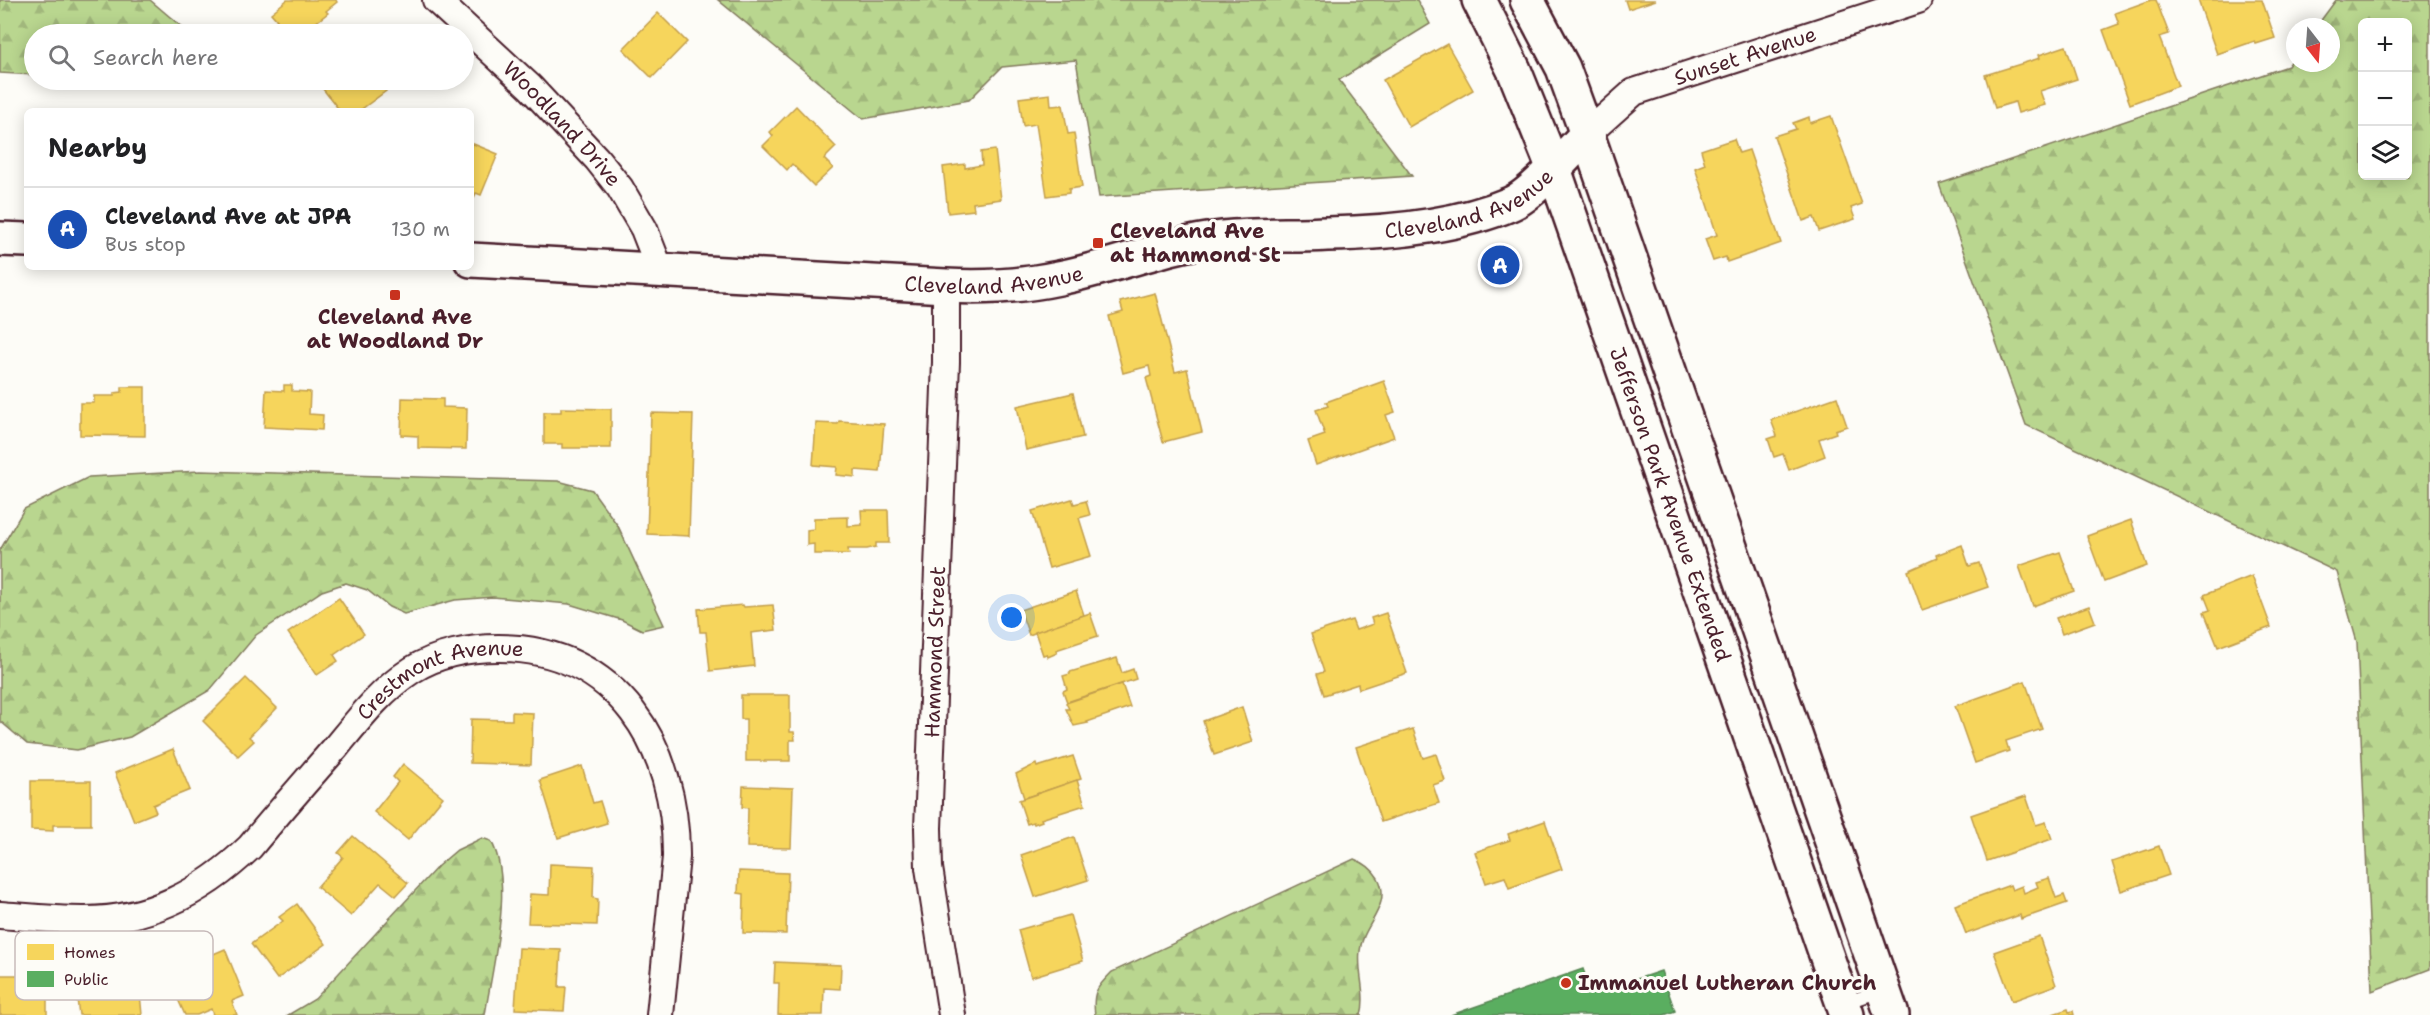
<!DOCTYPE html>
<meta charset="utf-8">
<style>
:root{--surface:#fff;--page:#f6f6f6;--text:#202124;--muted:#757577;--line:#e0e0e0;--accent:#d93025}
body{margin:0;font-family:"Shantell Sans",sans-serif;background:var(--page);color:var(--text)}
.controls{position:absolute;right:18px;top:18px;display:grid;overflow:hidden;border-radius:9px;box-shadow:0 3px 15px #0003}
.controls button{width:54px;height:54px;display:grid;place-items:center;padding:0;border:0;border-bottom:2px solid var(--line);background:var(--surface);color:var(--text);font:30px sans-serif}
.compass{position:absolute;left:2286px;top:18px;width:54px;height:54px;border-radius:50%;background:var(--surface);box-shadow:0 3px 15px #0003;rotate:163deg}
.you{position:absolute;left:1012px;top:618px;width:21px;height:21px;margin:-15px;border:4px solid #fff;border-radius:50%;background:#1a73e8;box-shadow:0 0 0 9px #1a73e833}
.badge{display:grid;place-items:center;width:39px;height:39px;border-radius:50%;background:var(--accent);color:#fff;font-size:20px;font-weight:700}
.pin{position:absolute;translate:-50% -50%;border:3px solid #fff;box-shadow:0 2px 6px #0006}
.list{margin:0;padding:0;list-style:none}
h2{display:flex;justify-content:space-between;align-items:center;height:78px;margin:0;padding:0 24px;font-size:26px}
h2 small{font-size:20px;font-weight:400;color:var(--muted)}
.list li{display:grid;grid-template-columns:39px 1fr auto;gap:18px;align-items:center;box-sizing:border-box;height:84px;padding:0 24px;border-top:2px solid var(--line)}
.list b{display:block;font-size:22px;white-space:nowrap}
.list p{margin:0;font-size:20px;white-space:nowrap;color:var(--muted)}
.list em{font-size:20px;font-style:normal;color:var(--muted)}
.icon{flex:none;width:33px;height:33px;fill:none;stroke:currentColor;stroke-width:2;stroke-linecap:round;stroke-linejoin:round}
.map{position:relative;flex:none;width:2430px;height:1015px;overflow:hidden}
.search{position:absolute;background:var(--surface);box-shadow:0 3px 15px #0003;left:24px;top:24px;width:450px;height:66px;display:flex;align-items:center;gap:15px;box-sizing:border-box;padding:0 21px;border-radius:33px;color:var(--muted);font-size:22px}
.panel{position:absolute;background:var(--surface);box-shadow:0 3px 15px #0003;left:24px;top:108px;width:450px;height:162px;border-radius:9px}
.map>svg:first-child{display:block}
.forest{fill:url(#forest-firs);stroke:#827a5d;stroke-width:1.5;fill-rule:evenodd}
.homes{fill:#f6d55c;stroke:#c29e4d;stroke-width:1.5}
.public{fill:#5aae61;stroke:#558351;stroke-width:1.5}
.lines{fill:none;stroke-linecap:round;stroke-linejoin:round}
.lane-casing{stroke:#4a1f2b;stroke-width:16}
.street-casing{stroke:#4a1f2b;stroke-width:30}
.secondary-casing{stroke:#4a1f2b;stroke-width:38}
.lane{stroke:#fdfcf7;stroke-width:12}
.street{stroke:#fdfcf7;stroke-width:26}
.secondary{stroke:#fdfcf7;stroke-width:33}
.poi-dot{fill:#c8321e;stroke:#fdfcf7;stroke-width:2}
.labels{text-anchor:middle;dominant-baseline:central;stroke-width:6;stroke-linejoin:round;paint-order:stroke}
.street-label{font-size:21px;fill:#4a1f2b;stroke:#fdfcf7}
.poi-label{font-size:21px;font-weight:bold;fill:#4a1f2b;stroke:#fdfcf7;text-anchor:start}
.key{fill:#fdfcf7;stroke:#c7baba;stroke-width:1.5}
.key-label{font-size:16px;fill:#4a1f2b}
</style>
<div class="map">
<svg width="2430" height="1015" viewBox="0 0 2430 1015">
<defs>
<pattern id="forest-firs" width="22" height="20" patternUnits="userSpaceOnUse" patternTransform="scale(1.5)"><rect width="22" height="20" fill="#b9d68f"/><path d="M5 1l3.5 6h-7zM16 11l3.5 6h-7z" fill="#a1b77c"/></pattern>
</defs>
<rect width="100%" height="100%" fill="#fdfcf7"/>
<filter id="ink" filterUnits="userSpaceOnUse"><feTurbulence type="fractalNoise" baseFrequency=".0167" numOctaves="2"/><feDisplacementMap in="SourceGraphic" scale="12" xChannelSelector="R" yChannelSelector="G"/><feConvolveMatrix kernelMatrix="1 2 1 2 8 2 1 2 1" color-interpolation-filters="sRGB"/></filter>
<g filter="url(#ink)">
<!-- forest -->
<g class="forest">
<path d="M 0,0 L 150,0 L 190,34 L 34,34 L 34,75 L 0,73 Z"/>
<path d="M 718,0 L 1417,0 L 1430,24 L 1339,80 L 1412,176 L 1099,197 L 1076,60 L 1002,67 L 969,100 L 863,119 Z"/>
<path d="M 2336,0 L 2430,0 L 2430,969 L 2372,991 L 2357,642 L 2337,572 L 2026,425 L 1939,184 L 2288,66 L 2295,56 L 2295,63 L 2331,63 L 2331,27 L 2316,27 ZM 2408,22 L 2408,176 L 2362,176 L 2362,22 Z"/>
<path d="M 136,80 L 242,80 L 249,85 Z"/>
<path d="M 200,471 L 558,481 L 592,490 L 618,526 L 664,625 L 642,630 L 622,620 L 569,604 L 493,597 L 455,600 L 404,614 L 389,607 L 367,590 L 346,583 L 322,591 L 256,635 L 210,690 L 130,737 L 77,750 L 27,744 L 0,721 L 0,550 L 24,509 L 89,477 Z"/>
<path d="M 482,838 L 491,841 C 515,882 492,968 485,1015 L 288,1015 L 315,999 L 438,866 L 457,850 Z"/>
<path d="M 1354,859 C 1365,863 1372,868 1378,878 C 1393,906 1362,925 1360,951 C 1357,972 1367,994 1361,1015 L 1095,1015 C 1092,993 1096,988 1112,972 Z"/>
</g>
<!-- homes -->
<g class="homes">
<path d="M 287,0 L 336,0 L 337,2 L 326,11 L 328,13 L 301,34 L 258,34 L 277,20 L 271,13 Z"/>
<path d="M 1625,0 L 1656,0 L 1628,9 Z"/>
<path d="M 2151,0 L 2156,0 L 2169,34 L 2159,37 L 2178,86 L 2130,104 L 2103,30 L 2119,24 L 2115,13 Z"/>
<path d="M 2198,0 L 2262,0 L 2275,38 L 2256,44 L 2255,41 L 2217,54 Z"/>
<path d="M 658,13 L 687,42 L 652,78 L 623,49 Z"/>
<path d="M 1447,44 L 1473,90 L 1409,127 L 1383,80 Z"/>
<path d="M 2066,46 L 2077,79 L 2040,91 L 2045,105 L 2018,113 L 2015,102 L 1995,108 L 1985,75 L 2040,58 L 2039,55 Z"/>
<path d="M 316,80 L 378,80 L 386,91 L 359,111 L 340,111 Z"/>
<path d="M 1050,94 L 1051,106 L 1063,105 L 1068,134 L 1074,133 L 1082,187 L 1069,189 L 1069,193 L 1047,196 L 1036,124 L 1023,126 L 1019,98 Z"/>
<path d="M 796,106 L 836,147 L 824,159 L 833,168 L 814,186 L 792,164 L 787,170 L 763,146 L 773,136 L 770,132 Z"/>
<path d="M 1831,116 L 1862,204 L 1851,208 L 1855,219 L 1819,231 L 1814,217 L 1803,221 L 1774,136 L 1796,129 L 1793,123 L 1809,117 L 1810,123 Z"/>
<path d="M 1734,139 L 1739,153 L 1749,150 L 1781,243 L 1727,262 L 1726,257 L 1713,261 L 1705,239 L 1717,235 L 1695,168 L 1705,164 L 1701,150 Z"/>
<path d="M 471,143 L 498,154 L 481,195 L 476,193 L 471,205 Z"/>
<path d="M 995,150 L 1001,199 L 973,203 L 974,210 L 948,213 L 943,167 L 965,164 L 965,168 L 982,165 L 981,152 Z"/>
<path d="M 1155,293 L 1175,372 L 1187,369 L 1202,432 L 1163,442 L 1146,378 L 1151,376 L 1149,366 L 1123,373 L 1109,316 L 1123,312 L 1120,302 Z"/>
<path d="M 1384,381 L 1395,412 L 1386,415 L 1394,437 L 1316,465 L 1308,441 L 1325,435 L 1316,410 L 1328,406 L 1326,402 Z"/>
<path d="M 284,385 L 292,385 L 292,391 L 310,392 L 309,414 L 323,415 L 322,430 L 264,427 L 266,390 L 284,391 Z"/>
<path d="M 122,387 L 145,387 L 145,436 L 80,435 L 80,403 L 94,403 L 94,396 L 114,396 L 114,393 L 122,392 Z"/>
<path d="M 1073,393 L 1083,437 L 1026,450 L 1017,406 Z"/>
<path d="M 1837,397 L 1847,426 L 1835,430 L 1836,433 L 1819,439 L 1825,456 L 1789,470 L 1783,454 L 1774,457 L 1768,439 L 1777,436 L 1771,420 Z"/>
<path d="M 402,398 L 443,399 L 443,407 L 467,408 L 466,449 L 418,448 L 418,436 L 401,435 Z"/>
<path d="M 561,408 L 611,409 L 611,448 L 562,448 L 562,444 L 544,444 L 544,412 L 561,412 Z"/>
<path d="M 651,413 L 693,414 L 689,536 L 647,534 Z"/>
<path d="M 839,421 L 884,424 L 880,472 L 855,470 L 855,477 L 836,475 L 837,467 L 813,465 L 816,423 L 838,424 Z"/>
<path d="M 1072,499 L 1074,504 L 1086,501 L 1090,515 L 1079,518 L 1091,556 L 1049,568 L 1032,511 Z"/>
<path d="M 861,510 L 888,510 L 889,543 L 876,543 L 876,547 L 867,549 L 848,549 L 849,554 L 814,554 L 814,544 L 807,545 L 807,530 L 814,529 L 814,518 L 848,517 L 848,526 L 862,525 Z"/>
<path d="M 2131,520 L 2147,566 L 2104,582 L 2087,536 Z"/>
<path d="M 1962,545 L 1969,566 L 1979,563 L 1988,587 L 1922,610 L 1908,571 L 1937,558 L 1936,555 Z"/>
<path d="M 2060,552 L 2074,591 L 2033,606 L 2019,566 Z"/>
<path d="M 2252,576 L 2271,627 L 2218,647 L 2204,612 L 2210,610 L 2204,595 Z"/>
<path d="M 1076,591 L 1084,615 L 1029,635 L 1020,610 Z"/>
<path d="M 339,598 L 364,634 L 334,655 L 338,661 L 317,675 L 288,633 Z"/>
<path d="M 743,605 L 744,607 L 773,605 L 776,630 L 751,633 L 754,666 L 710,671 L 706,632 L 700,632 L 698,609 Z"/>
<path d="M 2089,606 L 2095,622 L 2062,634 L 2056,618 Z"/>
<path d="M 1090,613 L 1098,636 L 1056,650 L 1057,653 L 1048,657 L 1047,654 L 1043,655 L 1035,632 Z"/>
<path d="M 1386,613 L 1407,673 L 1359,689 L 1358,684 L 1324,695 L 1317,674 L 1324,672 L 1311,634 L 1352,620 L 1356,630 L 1373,624 L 1371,618 Z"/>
<path d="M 1117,658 L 1122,673 L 1133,669 L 1136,679 L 1067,702 L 1063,691 L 1067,689 L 1063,676 L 1070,674 L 1070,672 Z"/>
<path d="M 246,678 L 277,708 L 249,737 L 254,741 L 238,756 L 203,721 Z"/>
<path d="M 2025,681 L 2042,729 L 2006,741 L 2009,751 L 1975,763 L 1955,706 Z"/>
<path d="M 1122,684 L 1130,707 L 1087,722 L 1088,723 L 1074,726 L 1066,709 L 1069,709 L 1066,703 Z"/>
<path d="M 741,695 L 790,695 L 790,732 L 794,732 L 795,740 L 790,740 L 790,761 L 746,761 L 746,719 L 741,719 Z"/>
<path d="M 1242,707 L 1253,742 L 1214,755 L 1203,721 Z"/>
<path d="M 512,712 L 533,713 L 531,765 L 470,763 L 471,719 L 512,720 Z"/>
<path d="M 1413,729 L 1423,758 L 1436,754 L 1445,781 L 1433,785 L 1439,803 L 1381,822 L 1356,747 Z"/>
<path d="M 173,749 L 190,790 L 153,805 L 156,812 L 134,821 L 115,773 Z"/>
<path d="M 1073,756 L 1081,779 L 1024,798 L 1016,774 L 1036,764 L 1037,767 Z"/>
<path d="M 403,764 L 443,797 L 408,840 L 374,812 L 398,782 L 393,777 Z"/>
<path d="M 582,766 L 593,803 L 600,801 L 607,823 L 558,838 L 540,780 Z"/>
<path d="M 1077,780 L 1085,805 L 1041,819 L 1042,821 L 1034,824 L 1033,822 L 1027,824 L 1019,800 Z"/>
<path d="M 31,781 L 91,781 L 91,825 L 53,825 L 53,831 L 31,830 Z"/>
<path d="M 743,786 L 793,788 L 791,848 L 747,847 L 748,808 L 742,807 Z"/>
<path d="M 2026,796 L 2036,825 L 2046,822 L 2052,839 L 1987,861 L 1971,815 Z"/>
<path d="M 1545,821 L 1562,869 L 1509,888 L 1505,877 L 1486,883 L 1475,852 L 1510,840 L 1508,834 Z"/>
<path d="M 353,836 L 408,883 L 396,896 L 380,883 L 351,916 L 317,887 L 343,857 L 338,853 Z"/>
<path d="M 1074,837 L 1088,880 L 1035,897 L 1021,855 Z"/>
<path d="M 2159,846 L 2169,875 L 2121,891 L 2112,862 Z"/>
<path d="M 550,864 L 594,866 L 593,898 L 598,899 L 597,925 L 528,923 L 530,894 L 549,895 Z"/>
<path d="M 739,871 L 788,873 L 786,934 L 743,933 L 744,894 L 738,893 Z"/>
<path d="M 2049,878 L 2056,898 L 2064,895 L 2067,903 L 2021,919 L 2020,915 L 1966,934 L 1955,905 L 2010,885 L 2012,890 L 2022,886 L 2024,893 L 2038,887 L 2036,882 Z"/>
<path d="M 297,904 L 326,944 L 277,979 L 251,944 L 283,921 L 279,917 Z"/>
<path d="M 1070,915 L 1083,961 L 1031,977 L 1018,930 Z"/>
<path d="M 2039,936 L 2056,985 L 2012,1001 L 1994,952 Z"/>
<path d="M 519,948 L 561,950 L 559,987 L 566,987 L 564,1011 L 515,1009 Z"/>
<path d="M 225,949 L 244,996 L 232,1001 L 237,1015 L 213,1015 L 211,1009 L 197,1015 L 185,1015 L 169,979 L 206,963 L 204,958 Z"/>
<path d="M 775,962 L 841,965 L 840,989 L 824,988 L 823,1015 L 778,1015 L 779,983 L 774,983 Z"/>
<path d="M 18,969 L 47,969 L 47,1015 L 0,1015 L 0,975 L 18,975 Z"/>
<path d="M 138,971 L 142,1015 L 79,1015 L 75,983 L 116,979 L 115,974 Z"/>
<path d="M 2068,1009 L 2069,1012 L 2073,1011 L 2074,1015 L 2050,1015 Z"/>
</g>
<!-- public -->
<path class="public" d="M 1583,969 L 1592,994 L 1661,971 L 1675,1011 L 1664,1015 L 1451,1015 Z"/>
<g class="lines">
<defs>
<path id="lane" d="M 1845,1003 L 1883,990"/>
<g id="street">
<path id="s1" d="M 436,0 L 530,87 L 597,159 L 620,188 L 644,229 L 660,270"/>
<path id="s2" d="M 1587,134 L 1634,92 L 1918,0"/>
<path d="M 946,286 L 946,362 L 928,828 L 929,868 L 952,1015"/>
<path id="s3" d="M 0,915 C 27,917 55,920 82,920 C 149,921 203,892 250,847 C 278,813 307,780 336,747 C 359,719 381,690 412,670 C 437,654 470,648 499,648 C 618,648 677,748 676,857 L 660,1015"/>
</g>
<g id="secondary">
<path id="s4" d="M 1479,0 L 1514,70 L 1554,169 L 1847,1015"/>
<path d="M 1527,0 L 1563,68 L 1587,134 L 1892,1015"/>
<path d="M 0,239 L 27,240"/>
<path id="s5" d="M 471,260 L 946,286 C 985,288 1022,286 1059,278 C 1114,267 1167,244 1223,238 C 1257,234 1292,236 1327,234 C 1386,233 1456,227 1510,204 C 1531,196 1570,152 1587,134"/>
</g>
</defs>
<!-- lane casing -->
<use href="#lane" class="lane-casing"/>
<!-- street casing -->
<use href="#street" class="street-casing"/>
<!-- secondary casing -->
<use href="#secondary" class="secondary-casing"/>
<!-- lane -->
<use href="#lane" class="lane"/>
<!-- street -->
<use href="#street" class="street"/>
<!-- secondary -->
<use href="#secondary" class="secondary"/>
</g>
</g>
<!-- markers -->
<g class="poi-dot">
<rect x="1092" y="237" width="12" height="12" rx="3"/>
<rect x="389" y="289" width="12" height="12" rx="3"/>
<circle cx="1566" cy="983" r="6"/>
</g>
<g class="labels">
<!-- street labels -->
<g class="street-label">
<text stroke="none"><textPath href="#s2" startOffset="180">Sunset Avenue</textPath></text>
<text stroke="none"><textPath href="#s1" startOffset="177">Woodland Drive</textPath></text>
<text stroke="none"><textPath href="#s5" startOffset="1010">Cleveland Avenue</textPath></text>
<text stroke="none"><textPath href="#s5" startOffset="524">Cleveland Avenue</textPath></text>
<text stroke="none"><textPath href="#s4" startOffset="540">Jefferson Park Avenue Extended</textPath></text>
<text transform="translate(935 652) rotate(-88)">Hammond Street</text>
<text stroke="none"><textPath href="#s3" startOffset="534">Crestmont Avenue</textPath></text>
</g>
<!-- poi labels -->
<g class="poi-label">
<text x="1110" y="231">Cleveland Ave<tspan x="1110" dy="24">at Hammond St</tspan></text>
<text x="395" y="317" text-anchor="middle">Cleveland Ave<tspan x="395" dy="24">at Woodland Dr</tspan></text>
<text x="1578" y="983">Immanuel Lutheran Church</text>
</g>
</g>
<!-- legend -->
<rect x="15" y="931" width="198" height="69" rx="9" class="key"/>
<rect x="27" y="944" width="27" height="16" fill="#f6d55c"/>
<rect x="27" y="971" width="27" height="16" fill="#5aae61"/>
<g class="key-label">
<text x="64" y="958">Homes</text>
<text x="64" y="985">Public</text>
</g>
</svg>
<div class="controls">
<button>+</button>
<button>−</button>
<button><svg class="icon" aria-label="layers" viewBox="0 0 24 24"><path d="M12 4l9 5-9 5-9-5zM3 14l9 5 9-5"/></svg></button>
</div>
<svg class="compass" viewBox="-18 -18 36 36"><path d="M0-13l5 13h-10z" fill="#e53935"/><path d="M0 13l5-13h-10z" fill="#757577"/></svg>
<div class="you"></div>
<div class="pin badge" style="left:1500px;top:265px;background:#1a4fb4">A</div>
<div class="search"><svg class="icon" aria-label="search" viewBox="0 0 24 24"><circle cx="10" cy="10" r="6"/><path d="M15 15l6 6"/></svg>Search here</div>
<section class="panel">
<h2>Nearby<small></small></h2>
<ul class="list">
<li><span class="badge" style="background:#1a4fb4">A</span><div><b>Cleveland Ave at JPA</b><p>Bus stop</p></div><em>130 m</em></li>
</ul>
</section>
</div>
